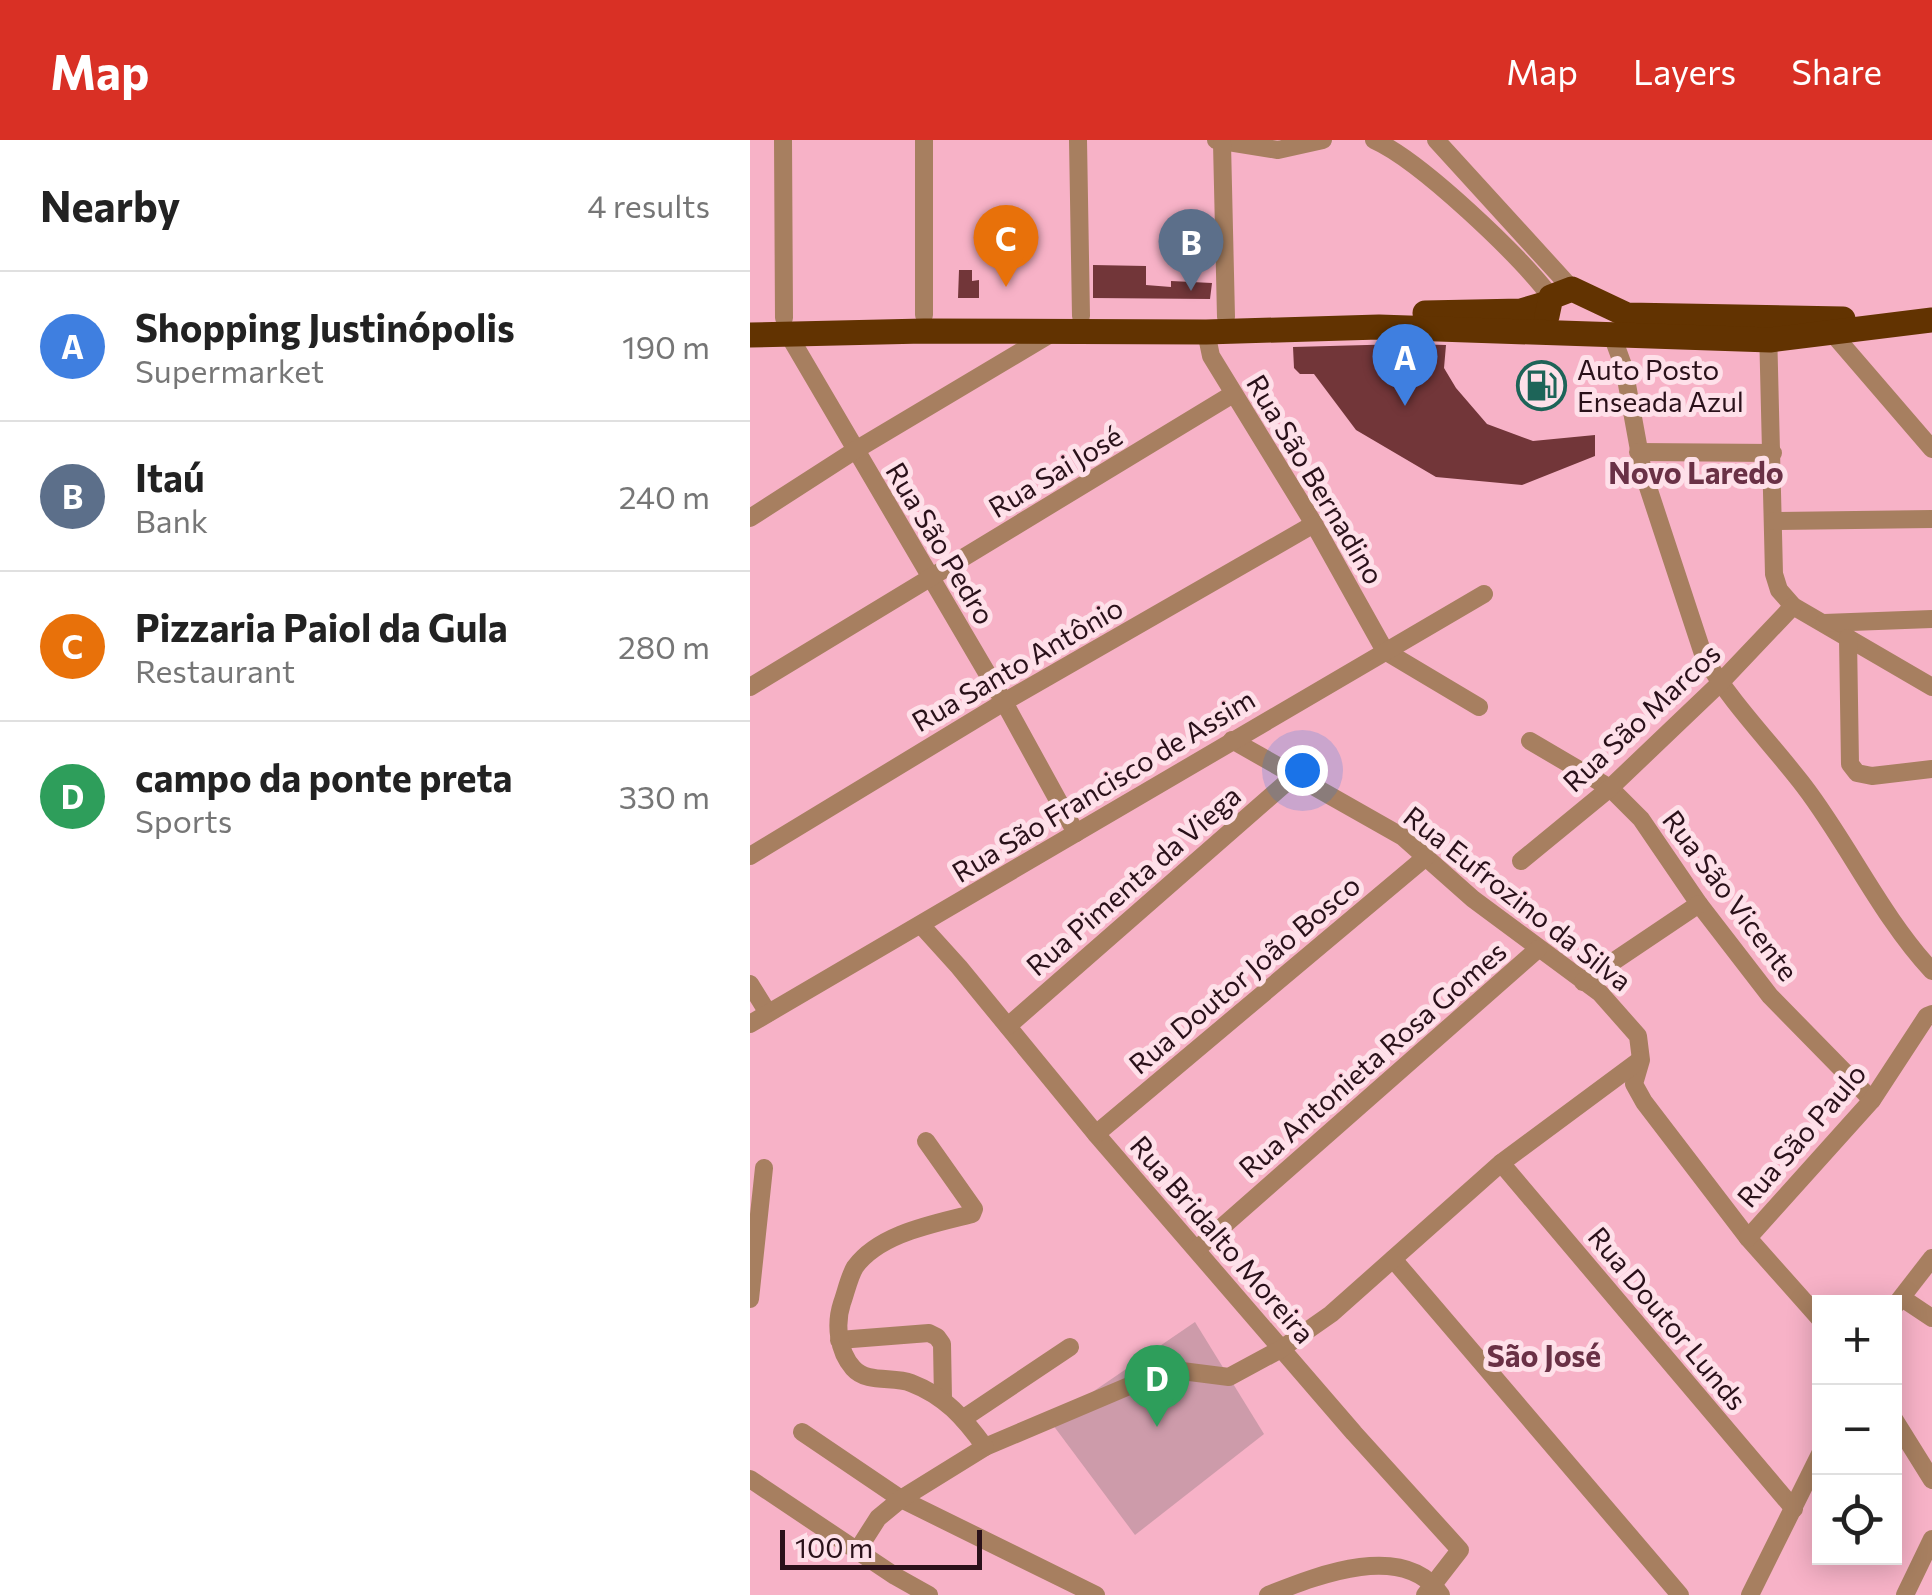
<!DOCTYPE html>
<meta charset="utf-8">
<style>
:root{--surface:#fff;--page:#f6f6f6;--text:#222;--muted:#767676;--line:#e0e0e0;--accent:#d93025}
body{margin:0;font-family:Commissioner,sans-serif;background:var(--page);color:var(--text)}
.controls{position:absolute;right:30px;bottom:30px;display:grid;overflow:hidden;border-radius:0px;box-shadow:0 5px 25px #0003}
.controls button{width:90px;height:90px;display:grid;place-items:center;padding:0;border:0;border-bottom:2px solid var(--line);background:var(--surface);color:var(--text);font:50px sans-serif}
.scale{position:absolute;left:30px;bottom:25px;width:202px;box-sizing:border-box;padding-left:10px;border:5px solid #2a111a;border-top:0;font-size:28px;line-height:35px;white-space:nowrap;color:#2a111a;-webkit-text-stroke:8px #fee0e9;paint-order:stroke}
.you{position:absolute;left:552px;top:630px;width:35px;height:35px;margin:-25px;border:8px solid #fff;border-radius:50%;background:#1a73e8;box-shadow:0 0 0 15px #1a73e833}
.badge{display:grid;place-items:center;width:65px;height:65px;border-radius:50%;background:var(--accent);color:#fff;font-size:32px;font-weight:700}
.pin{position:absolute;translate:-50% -82px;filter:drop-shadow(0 2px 5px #0008)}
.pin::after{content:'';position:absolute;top:52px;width:35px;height:30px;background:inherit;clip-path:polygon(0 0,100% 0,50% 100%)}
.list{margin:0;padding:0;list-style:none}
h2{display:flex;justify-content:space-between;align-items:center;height:130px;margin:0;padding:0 40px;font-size:42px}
h2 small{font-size:32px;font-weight:400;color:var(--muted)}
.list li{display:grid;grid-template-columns:65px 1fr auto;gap:30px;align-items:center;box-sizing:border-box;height:150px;padding:0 40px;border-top:2px solid var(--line)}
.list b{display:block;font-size:38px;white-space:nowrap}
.list p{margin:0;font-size:32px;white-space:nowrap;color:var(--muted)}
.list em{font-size:32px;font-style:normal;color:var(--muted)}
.icon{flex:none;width:55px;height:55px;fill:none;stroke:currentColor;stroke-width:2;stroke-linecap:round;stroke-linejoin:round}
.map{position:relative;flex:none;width:1182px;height:1455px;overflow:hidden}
header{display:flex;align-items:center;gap:60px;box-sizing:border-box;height:140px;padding:0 50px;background:var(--accent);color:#fff}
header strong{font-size:48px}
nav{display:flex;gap:55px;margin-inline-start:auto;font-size:35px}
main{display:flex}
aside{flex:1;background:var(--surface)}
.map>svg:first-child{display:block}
.green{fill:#cd9baa}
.building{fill:#723639}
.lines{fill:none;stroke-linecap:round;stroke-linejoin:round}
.minor{stroke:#a77f60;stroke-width:18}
.highway{stroke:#623301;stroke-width:25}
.labels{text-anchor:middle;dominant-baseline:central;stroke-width:10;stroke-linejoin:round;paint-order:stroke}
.poi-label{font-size:28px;fill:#2a111a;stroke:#fee0e9;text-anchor:start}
.street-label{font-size:28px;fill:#2a111a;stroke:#fee0e9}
.neighbourhood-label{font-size:30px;font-weight:bold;fill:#6a3146;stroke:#fee0e9}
</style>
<header>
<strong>Map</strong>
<nav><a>Map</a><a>Layers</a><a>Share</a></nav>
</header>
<main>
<aside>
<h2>Nearby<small>4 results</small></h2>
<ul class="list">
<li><span class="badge" style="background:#3f7fe0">A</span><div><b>Shopping Justinópolis</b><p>Supermarket</p></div><em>190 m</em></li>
<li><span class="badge" style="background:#5c6f8a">B</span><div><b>Itaú</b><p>Bank</p></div><em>240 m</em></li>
<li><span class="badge" style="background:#e8710a">C</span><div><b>Pizzaria Paiol da Gula</b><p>Restaurant</p></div><em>280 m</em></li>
<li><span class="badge" style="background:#2e9e5b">D</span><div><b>campo da ponte preta</b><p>Sports</p></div><em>330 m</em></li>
</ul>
</aside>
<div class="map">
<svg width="1182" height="1455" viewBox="0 0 1182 1455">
<rect width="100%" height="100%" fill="#f7b2c7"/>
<!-- green -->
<path class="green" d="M 445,1182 L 514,1294 L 385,1395 L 300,1281 Z"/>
<!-- building -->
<g class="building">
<path d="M 343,125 L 396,126 L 396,145 L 421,147 L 421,141 L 462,143 L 460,159 L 343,158 Z"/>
<path d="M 209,130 L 222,130 L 222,141 L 229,140 L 229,158 L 208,158 Z"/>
<path d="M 654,204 L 696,205 L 694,228 L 706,248 L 737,284 L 783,301 L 845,295 L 845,316 L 772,345 L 686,337 L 606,290 L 564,234 L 550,234 L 544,228 L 543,207 Z"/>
</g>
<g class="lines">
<!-- minor -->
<g class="minor">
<path d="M 33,0 L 34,178"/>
<path d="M 174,0 L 174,175"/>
<path d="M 328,0 L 331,176"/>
<path d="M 466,0 L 528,10 L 573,0"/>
<path d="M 624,0 C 671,21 769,115 801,157"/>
<path d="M 686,0 L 822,149"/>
<path d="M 472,3 L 476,177"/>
<path d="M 1018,188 L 1024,434 L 1029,450 L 1043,466 L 1182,547"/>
<path d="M 456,192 L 461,216 L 564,384 L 635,511 L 729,567"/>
<path d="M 38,194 L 254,562 L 326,693"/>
<path d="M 1083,194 L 1182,309"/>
<path d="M 862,195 L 874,228 L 893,332 L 954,517 C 982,564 1021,603 1054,646 C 1099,705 1131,776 1182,831"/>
<path d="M 888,312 L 1023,313"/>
<path d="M 0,378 L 104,311 L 302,193"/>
<path d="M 1024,381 L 1182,379"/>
<path d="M 1074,483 L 1182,479"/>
<path d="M 1098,498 L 1100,624 L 1107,633 L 1122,636 L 1182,629"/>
<path d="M 0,547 L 483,254"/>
<path d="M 482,600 L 653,697 L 723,759 L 850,853 L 888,896 L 891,920 L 884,944 L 894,962 L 998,1098 L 1070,1179"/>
<path d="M 780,601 L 860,648 L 891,679 L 949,764 L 1020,856 L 1122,960"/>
<path d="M 0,716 L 254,562 L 564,384"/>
<path d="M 771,721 L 860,648 L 969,544 L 1043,466"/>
<path d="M 171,785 L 209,827 L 346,994 L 604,1293 L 710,1410 L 675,1455"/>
<path d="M 833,842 L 949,764"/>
<path d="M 0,844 L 18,873"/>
<path d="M 0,884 L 734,454"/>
<path d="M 258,886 L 545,635"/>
<path d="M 346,994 L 677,716"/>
<path d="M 751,1023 L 1044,1369"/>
<path d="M 998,1098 L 1122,960 L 1177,876 L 1182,874"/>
<path d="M 447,1109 L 788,809"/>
<path d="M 643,1119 L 930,1455"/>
<path d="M 1152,1158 L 1182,1178"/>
<path d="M 0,1159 L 14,1028"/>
<path d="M 1144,1167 L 1182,1118"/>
<path d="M 89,1200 L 179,1193 L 187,1197 L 192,1204 L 193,1259"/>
<path d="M 214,1278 L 320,1207"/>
<path d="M 1144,1279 L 1182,1340"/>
<path d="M 52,1292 L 151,1359 L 346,1455"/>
<path d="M 235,1307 L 405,1235 L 424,1230 L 479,1237 L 531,1209 L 581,1174 L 751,1023 L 890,920"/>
<path d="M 0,1339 L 145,1436 L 179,1455"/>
<path d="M 107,1411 L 128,1378 L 151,1359 L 235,1307 C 214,1278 195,1256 161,1243 C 143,1236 117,1244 103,1228 C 88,1211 85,1184 92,1163 C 96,1152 99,1137 105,1127 C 130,1093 184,1084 222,1074 L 224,1069 L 176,1001"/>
<path d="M 518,1455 C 566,1436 654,1400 691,1455"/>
<path d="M 1000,1455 L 1070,1314"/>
<path d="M 1155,1455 L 1182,1399"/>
</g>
<!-- highway -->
<g class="highway">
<path d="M 675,173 L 771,171 L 798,163"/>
<path d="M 797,176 L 801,157 L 822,149 L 877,175 L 1093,179"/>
<path d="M 0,195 L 174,191 L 456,192 L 629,187 L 1020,200 L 1182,180"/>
</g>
</g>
<!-- icons -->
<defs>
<symbol id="fuel-ring" viewBox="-11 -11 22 22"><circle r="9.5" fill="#fee0e9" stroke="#1d6458" stroke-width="1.5"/><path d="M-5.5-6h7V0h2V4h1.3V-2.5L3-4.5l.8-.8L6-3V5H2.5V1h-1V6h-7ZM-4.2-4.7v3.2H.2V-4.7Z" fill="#1d6458"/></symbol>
</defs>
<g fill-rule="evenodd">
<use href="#fuel-ring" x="764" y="218" width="55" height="55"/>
</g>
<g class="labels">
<!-- poi labels -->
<g class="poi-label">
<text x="827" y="229">Auto Posto<tspan x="827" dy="32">Enseada Azul</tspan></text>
</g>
<!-- street labels -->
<g class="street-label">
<text transform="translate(305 331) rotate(-31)">Rua Sai José</text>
<text transform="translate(566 339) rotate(59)">Rua São Bernadino</text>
<text transform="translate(191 403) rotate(59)">Rua São Pedro</text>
<text transform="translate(267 524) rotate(-30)">Rua Santo Antônio</text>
<text transform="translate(891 577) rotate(-43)">Rua São Marcos</text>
<text transform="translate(353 645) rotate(-31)">Rua São Francisco de Assim</text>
<text transform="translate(383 740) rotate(-41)">Rua Pimenta da Viega</text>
<text transform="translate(981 755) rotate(53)">Rua São Vicente</text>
<text transform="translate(768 758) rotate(38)">Rua Eufrozino da Silva</text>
<text transform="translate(494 834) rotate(-40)">Rua Doutor João Bosco</text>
<text transform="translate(622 919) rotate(-41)">Rua Antonieta Rosa Gomes</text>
<text transform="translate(1051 995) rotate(-49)">Rua São Paulo</text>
<text transform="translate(473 1099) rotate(49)">Rua Bridalto Moreira</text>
<text transform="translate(918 1178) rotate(50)">Rua Doutor Lunds</text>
</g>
<!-- neighbourhood labels -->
<g class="neighbourhood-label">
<text x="946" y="331">Novo Laredo</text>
<text x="794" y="1214">São José</text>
</g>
</g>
</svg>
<div class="controls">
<button>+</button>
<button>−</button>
<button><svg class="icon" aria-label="locate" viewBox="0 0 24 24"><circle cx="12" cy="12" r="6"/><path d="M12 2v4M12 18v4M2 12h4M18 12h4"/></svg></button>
</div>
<div class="scale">100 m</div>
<div class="you"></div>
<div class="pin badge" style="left:655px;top:266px;background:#3f7fe0">A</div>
<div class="pin badge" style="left:441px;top:151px;background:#5c6f8a">B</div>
<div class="pin badge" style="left:256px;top:147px;background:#e8710a">C</div>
<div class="pin badge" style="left:407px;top:1287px;background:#2e9e5b">D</div>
</div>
</main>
